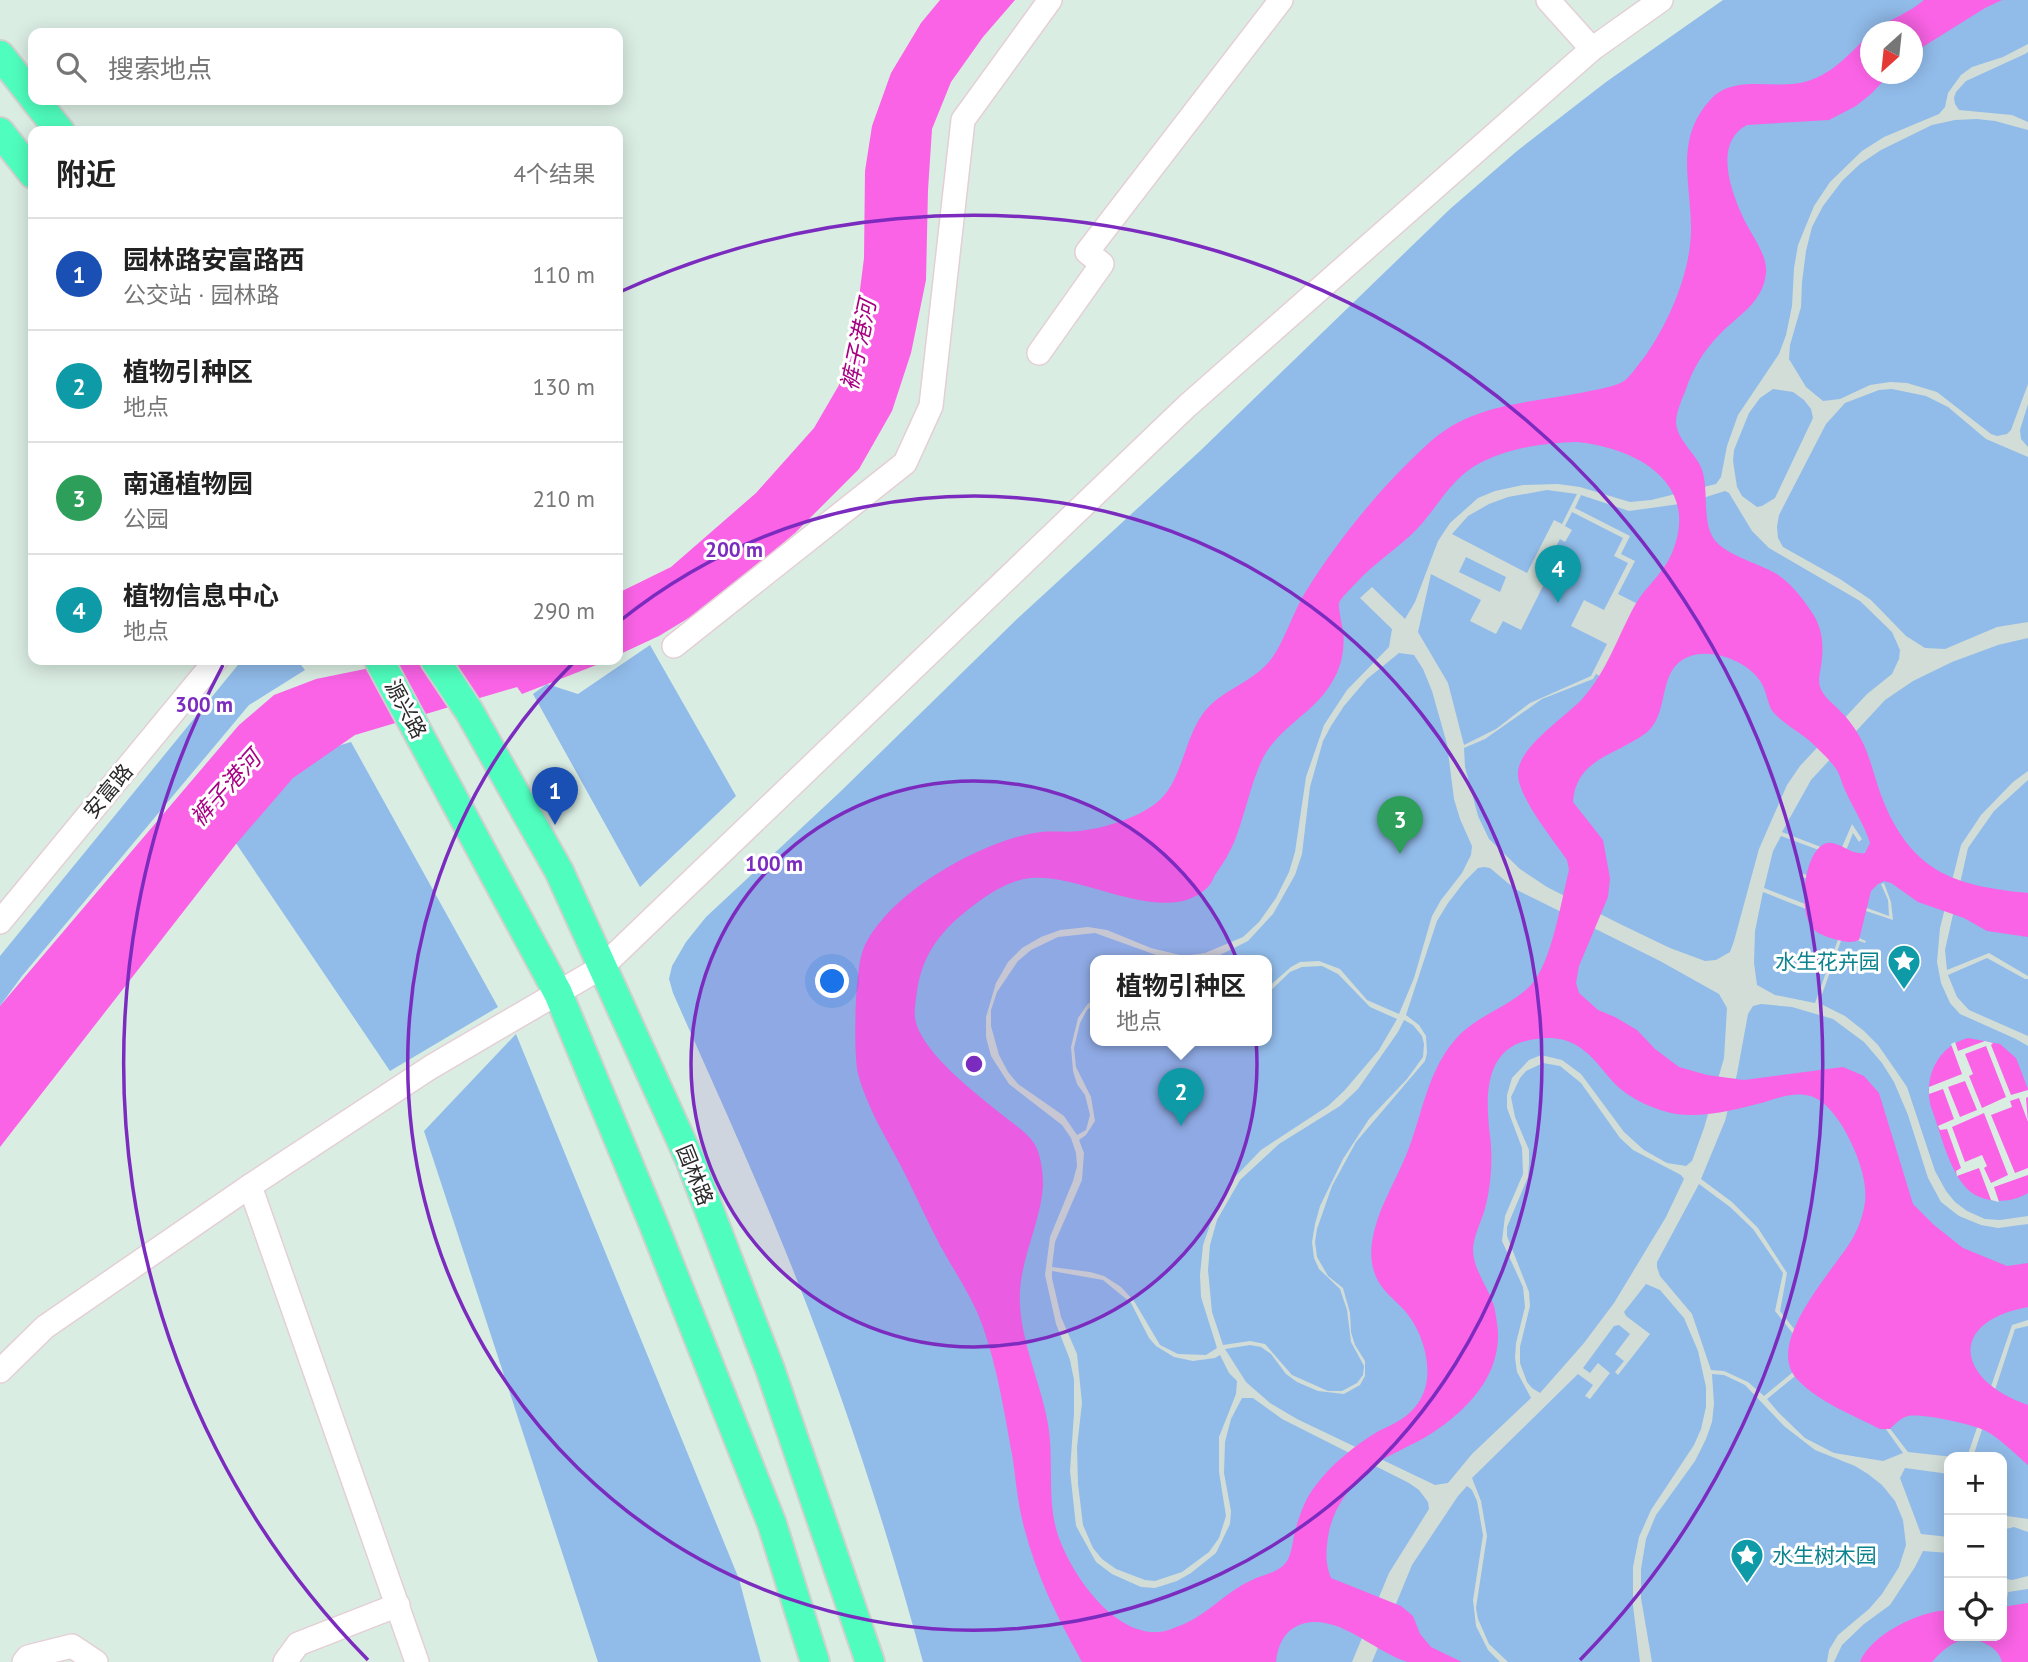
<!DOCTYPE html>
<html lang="zh">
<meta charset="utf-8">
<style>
:root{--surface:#fff;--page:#f6f6f6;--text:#222;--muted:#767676;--line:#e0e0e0;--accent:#ff3676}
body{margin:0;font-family:"PT Sans","Noto Sans SC",sans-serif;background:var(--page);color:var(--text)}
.controls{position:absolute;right:21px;bottom:21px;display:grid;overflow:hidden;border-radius:14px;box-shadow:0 4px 18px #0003}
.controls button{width:63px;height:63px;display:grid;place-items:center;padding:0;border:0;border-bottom:2px solid var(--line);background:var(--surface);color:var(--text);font:35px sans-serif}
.compass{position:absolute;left:1860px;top:21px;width:63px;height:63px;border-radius:50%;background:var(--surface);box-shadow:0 4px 18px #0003;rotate:207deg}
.you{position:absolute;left:833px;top:982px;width:24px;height:24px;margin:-18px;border:5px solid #fff;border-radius:50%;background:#1a73e8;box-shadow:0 0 0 10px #1a73e833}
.badge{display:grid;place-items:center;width:46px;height:46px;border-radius:50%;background:var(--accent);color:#fff;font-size:23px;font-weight:700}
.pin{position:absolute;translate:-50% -58px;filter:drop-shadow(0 2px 4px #0008)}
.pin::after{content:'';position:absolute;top:37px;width:24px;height:21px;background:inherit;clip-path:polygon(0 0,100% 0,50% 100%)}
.popup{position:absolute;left:1090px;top:955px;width:182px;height:91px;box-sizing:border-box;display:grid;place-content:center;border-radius:14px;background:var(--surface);filter:drop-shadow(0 2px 5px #0005);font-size:23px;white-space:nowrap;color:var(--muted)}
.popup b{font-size:26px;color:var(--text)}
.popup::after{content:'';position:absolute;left:50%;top:100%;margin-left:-14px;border:14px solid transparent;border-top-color:var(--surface)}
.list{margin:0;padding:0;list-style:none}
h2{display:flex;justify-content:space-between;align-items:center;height:91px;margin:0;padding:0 28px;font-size:30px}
h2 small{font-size:23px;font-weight:400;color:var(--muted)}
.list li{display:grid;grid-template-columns:46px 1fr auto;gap:21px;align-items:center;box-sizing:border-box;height:112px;padding:0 28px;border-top:2px solid var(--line)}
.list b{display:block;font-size:26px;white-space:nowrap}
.list p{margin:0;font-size:23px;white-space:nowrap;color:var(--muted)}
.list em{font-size:23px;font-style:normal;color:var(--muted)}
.icon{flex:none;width:38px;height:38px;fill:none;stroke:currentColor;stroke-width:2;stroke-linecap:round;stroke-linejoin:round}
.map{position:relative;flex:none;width:2028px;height:1662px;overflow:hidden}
.search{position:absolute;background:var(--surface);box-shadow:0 4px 18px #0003;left:28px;top:28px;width:595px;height:77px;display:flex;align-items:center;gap:18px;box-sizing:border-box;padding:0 24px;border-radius:14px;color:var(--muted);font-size:26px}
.panel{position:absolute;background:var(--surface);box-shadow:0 4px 18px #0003;left:28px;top:126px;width:595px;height:539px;border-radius:14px}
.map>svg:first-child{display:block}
.green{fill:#91bbe9;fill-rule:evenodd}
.plaza{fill:#d2ddd7;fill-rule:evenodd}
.water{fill:#fa63e6;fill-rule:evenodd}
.pier{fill:#daede3;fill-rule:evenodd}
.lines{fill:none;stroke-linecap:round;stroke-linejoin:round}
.minor-casing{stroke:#e4cfd6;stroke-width:26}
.major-casing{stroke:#d0d0d0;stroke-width:32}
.minor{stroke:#fff;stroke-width:23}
.major{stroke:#4ffebe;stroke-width:28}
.ring{fill:none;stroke:#7b2cbf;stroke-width:3.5}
.labels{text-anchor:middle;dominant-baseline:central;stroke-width:6;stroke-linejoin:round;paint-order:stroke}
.street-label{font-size:21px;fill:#2a2a2a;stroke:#fff}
.culture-label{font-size:21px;fill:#0d838f;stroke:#fff;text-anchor:end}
.water-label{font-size:23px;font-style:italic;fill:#a70184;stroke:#fff}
.centre{fill:#7b2cbf;stroke:#fff;stroke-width:3.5}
.ring-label{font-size:21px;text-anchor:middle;font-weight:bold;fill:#7b2cbf;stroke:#fff;stroke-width:6;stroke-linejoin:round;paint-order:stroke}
</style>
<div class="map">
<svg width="2028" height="1662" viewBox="0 0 2028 1662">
<rect width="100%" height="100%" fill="#daede3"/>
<!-- green -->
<g class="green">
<path d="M 1723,0 L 2028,0 L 2028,1662 L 923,1662 C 885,1522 840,1385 785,1250 C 750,1164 711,1079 673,993 L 669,979 L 672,966 L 686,942 L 706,917 L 840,792 L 1017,619 L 1200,451 L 1450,209 L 1517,151 L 1606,82 ZM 1870,32 L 1912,32 L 1912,74 L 1870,74 ZM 1095,960 L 1267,960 L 1267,1040 L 1095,1040 ZM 1949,1457 L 2002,1457 L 2002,1636 L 1949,1636 Z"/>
<path d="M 650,645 L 736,796 L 640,887 L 533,694 L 547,684 L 578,694 Z"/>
<path d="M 242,660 L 297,660 L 305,670 L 249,705 L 22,976 L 0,1006 L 0,956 Z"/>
<path d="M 351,742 L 498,1007 L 390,1071 L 225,827 L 284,762 Z"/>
<path d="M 516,1034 L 739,1579 L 761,1662 L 598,1662 L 424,1131 Z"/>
</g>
<!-- plaza -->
<g class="plaza">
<path d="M 2028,44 L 2028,52 L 2025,54 L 1966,81 L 1956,92 L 1954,98 L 1955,104 L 1959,110 L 2012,115 L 2028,122 L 2028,130 L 1995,121 L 1977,119 L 1955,120 L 1932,125 L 1881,150 L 1860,164 L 1842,181 L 1823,206 L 1812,227 L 1806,251 L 1802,282 L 1801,307 L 1790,345 L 1789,359 L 1806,387 L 1823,401 L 1840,399 L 1870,385 L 1890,382 L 1907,383 L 1937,392 L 1991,434 L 1997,436 L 2007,434 L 2011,430 L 2028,384 L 2028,404 L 2020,430 L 2021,439 L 2028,447 L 2028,457 L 1986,439 L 1948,407 L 1926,396 L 1892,389 L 1879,390 L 1845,403 L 1826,424 L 1779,515 L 1777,527 L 1778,538 L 1783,547 L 1840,579 L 1871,600 L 1906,636 L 1925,648 L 1945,649 L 1997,627 L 2028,622 L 2028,638 L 1998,645 L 1952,662 L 1913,681 L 1885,700 L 1811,780 L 1782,832 L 1839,854 L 1852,824 L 1862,839 L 1859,842 L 1853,833 L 1837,873 L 1856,904 L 1889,916 L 1888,900 L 1881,884 L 1884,883 L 1891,902 L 1893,920 L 1854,907 L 1845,932 L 1866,941 L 1865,943 L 1843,935 L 1819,1003 L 1845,1016 L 1864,1031 L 1878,1045 L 1894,1068 L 1907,1087 L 1935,1171 L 1946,1191 L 1955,1202 L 1967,1211 L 1985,1219 L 2000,1220 L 2028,1216 L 2028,1224 L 1998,1228 L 1981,1225 L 1959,1216 L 1941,1202 L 1928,1178 L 1908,1115 L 1894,1082 L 1882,1063 L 1864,1042 L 1833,1019 L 1792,1007 L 1761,1004 L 1753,1006 L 1748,1014 L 1737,1074 L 1725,1121 L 1701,1179 L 1732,1202 L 1758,1228 L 1787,1273 L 1780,1311 L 1809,1348 L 1829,1349 L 1908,1452 L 1953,1457 L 1949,1457 L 1949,1474 L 1905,1468 L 1900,1478 L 1921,1534 L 1949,1537 L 1949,1553 L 1923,1551 L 1915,1567 L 1890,1605 L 1864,1624 L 1842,1645 L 1834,1662 L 1827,1662 L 1829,1650 L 1838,1635 L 1869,1609 L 1882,1594 L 1899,1567 L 1906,1545 L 1903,1520 L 1895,1501 L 1882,1485 L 1868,1474 L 1855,1466 L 1815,1450 L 1784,1426 L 1745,1385 L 1724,1375 L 1712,1374 L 1714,1404 L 1712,1422 L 1706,1439 L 1695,1461 L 1656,1515 L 1646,1539 L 1641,1569 L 1641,1598 L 1652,1662 L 1640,1662 L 1633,1606 L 1633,1567 L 1639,1537 L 1651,1510 L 1694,1445 L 1701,1429 L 1706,1407 L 1706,1387 L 1698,1351 L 1684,1318 L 1660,1290 L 1646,1284 L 1624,1312 L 1626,1316 L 1650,1334 L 1618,1375 L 1615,1372 L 1624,1361 L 1615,1354 L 1630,1334 L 1619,1325 L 1614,1326 L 1583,1368 L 1590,1373 L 1598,1363 L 1610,1373 L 1590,1399 L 1585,1396 L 1593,1385 L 1578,1374 L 1472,1478 L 1481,1501 L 1487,1536 L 1476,1608 L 1478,1619 L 1489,1644 L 1508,1662 L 1500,1662 L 1488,1650 L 1476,1626 L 1473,1600 L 1483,1535 L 1477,1501 L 1472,1490 L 1467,1486 L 1458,1496 L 1412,1565 L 1372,1662 L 1352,1662 L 1389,1573 L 1429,1509 L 1428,1502 L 1419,1490 L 1409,1483 L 1282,1419 L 1253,1398 L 1242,1398 L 1231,1419 L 1225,1442 L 1224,1473 L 1231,1511 L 1230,1524 L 1216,1553 L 1191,1573 L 1177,1581 L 1155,1588 L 1141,1587 L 1112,1574 L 1096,1562 L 1076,1526 L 1070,1471 L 1074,1413 L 1074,1380 L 1070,1360 L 1056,1324 L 1045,1275 L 1050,1237 L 1073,1181 L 1077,1166 L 1076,1153 L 1071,1138 L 1062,1125 L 1009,1084 L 991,1056 L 986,1037 L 986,1017 L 996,983 L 1008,962 L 1022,948 L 1041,937 L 1060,930 L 1088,927 L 1107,930 L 1151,948 L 1184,956 L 1205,953 L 1243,937 L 1259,922 L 1276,898 L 1289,872 L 1295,852 L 1306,777 L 1324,725 L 1347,690 L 1389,647 L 1392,629 L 1360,598 L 1372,587 L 1405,619 L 1415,602 L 1438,541 L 1450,523 L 1478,498 L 1495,491 L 1523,485 L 1558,484 L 1580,487 L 1630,502 L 1651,500 L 1716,484 L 1721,477 L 1727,446 L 1738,415 L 1779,354 L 1786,335 L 1792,306 L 1794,268 L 1798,245 L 1814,206 L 1830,182 L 1862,151 L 1884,137 L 1939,114 L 1945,107 L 1948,93 L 1961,75 L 1972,67 L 2003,57 ZM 1773,389 L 1793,392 L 1804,400 L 1811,409 L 1813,418 L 1775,498 L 1762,506 L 1757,507 L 1742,496 L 1737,487 L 1733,461 L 1734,450 L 1749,413 L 1760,398 ZM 1547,490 L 1577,494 L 1562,524 L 1554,520 L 1527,573 L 1452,534 L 1468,516 L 1489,504 L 1508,497 ZM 1725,491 L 1729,493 L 1752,531 L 1769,548 L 1860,601 L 1892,632 L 1900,650 L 1899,659 L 1892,674 L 1867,694 L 1800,766 L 1787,785 L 1759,849 L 1734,941 L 1730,952 L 1716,960 L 1705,961 L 1670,948 L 1620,924 L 1547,887 L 1520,869 L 1489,839 L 1478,816 L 1465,767 L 1464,748 L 1485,739 L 1542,699 L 1593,679 L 1596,674 L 1605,679 L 1642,606 L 1618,594 L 1635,561 L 1621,554 L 1630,536 L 1575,508 L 1581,495 L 1629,511 L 1687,503 ZM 1572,512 L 1623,538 L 1614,556 L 1628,563 L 1604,610 L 1584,600 L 1571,626 L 1607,644 L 1591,676 L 1530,703 L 1496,729 L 1464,745 L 1448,683 L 1418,632 L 1431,574 L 1481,600 L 1470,621 L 1496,634 L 1503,621 L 1521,630 L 1550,572 L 1544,569 L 1560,539 L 1565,542 L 1572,530 L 1565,526 ZM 1466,557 L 1506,577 L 1500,592 L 1459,572 ZM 1399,653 L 1414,655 L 1423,669 L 1432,691 L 1447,744 L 1454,799 L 1460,819 L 1472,846 L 1471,855 L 1462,873 L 1441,900 L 1432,916 L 1414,978 L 1399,1014 L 1367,1000 L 1340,969 L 1319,961 L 1300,962 L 1291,967 L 1267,988 L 1267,994 L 1290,972 L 1302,967 L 1322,966 L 1338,974 L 1370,1007 L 1397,1019 L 1379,1050 L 1344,1091 L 1328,1106 L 1261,1150 L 1234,1178 L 1211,1222 L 1203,1245 L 1200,1275 L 1201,1297 L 1217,1348 L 1206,1355 L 1178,1354 L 1160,1345 L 1134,1301 L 1121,1287 L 1104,1276 L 1090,1272 L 1052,1267 L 1055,1242 L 1082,1180 L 1084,1153 L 1079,1140 L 1086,1135 L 1095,1121 L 1091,1097 L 1076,1067 L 1074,1048 L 1080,1023 L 1087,1010 L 1095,1003 L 1095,997 L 1087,1005 L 1078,1018 L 1071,1047 L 1073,1071 L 1077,1084 L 1085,1095 L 1090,1115 L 1086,1130 L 1077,1135 L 1064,1116 L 1018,1084 L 1008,1072 L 999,1055 L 991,1026 L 991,1010 L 997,992 L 1018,961 L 1031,950 L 1058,937 L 1095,933 L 1170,960 L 1210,960 L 1248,941 L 1273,914 L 1295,875 L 1302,854 L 1310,787 L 1323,741 L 1331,726 L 1344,706 L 1367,679 ZM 1781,836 L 1827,853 L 1828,883 L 1801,873 L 1800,876 L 1821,885 L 1818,909 L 1764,888 L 1773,851 ZM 1484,867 L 1490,868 L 1515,889 L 1660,961 L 1719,994 L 1727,1008 L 1724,1058 L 1704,1128 L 1692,1161 L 1686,1166 L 1667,1163 L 1644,1150 L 1624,1132 L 1581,1074 L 1562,1060 L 1541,1055 L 1529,1060 L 1512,1078 L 1507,1095 L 1507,1108 L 1522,1148 L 1523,1174 L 1505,1216 L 1502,1241 L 1523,1287 L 1525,1307 L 1516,1343 L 1515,1358 L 1517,1372 L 1531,1398 L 1472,1454 L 1448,1483 L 1435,1485 L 1297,1419 L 1270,1403 L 1246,1382 L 1225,1349 L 1250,1345 L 1261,1347 L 1271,1354 L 1286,1374 L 1297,1382 L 1318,1391 L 1344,1394 L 1360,1385 L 1365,1376 L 1365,1361 L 1355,1345 L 1351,1332 L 1350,1313 L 1343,1288 L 1328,1276 L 1317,1257 L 1315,1242 L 1317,1229 L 1332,1186 L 1356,1142 L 1425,1061 L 1427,1053 L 1426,1036 L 1419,1025 L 1406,1015 L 1437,921 L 1448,903 L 1465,881 L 1478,868 ZM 1763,892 L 1816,913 L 1840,934 L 1815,1003 L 1775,995 L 1757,985 L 1754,963 L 1755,931 ZM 1404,1020 L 1413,1025 L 1422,1036 L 1424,1044 L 1423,1057 L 1407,1079 L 1369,1119 L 1343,1159 L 1320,1206 L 1315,1224 L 1312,1242 L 1314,1258 L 1319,1269 L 1340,1289 L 1347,1310 L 1351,1342 L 1364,1366 L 1363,1375 L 1357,1383 L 1342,1391 L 1328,1391 L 1292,1375 L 1265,1344 L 1250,1341 L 1223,1345 L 1212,1312 L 1208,1270 L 1210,1245 L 1217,1220 L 1240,1180 L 1279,1144 L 1340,1106 L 1358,1089 L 1398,1032 ZM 1543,1063 L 1560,1066 L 1581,1083 L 1620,1138 L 1633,1150 L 1681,1175 L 1684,1179 L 1666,1217 L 1614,1303 L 1584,1343 L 1540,1393 L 1532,1388 L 1527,1382 L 1520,1363 L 1520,1347 L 1530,1306 L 1529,1292 L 1507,1236 L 1507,1227 L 1528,1177 L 1529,1164 L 1529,1150 L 1515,1117 L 1511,1097 L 1520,1078 L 1526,1071 ZM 1699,1184 L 1730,1207 L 1753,1229 L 1783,1273 L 1775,1311 L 1806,1350 L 1805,1362 L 1764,1396 L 1748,1382 L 1724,1371 L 1711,1370 L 1692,1314 L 1660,1276 L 1657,1267 L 1657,1262 ZM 1052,1271 L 1103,1280 L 1131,1303 L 1149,1338 L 1156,1346 L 1174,1357 L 1193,1361 L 1215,1358 L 1220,1355 L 1229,1373 L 1237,1381 L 1236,1394 L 1219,1437 L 1219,1472 L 1226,1516 L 1219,1538 L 1209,1552 L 1182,1572 L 1155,1581 L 1145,1580 L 1116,1569 L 1102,1559 L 1093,1548 L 1083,1525 L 1078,1484 L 1077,1447 L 1082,1403 L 1077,1354 L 1061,1317 L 1052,1278 ZM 1815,1360 L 1860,1393 L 1903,1453 L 1883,1461 L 1834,1453 L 1805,1438 L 1779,1413 L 1767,1399 Z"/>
<path d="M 2028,771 L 2028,780 L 1994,811 L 1968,848 L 1945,950 L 1947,970 L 1989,953 L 2028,976 L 2028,979 L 2025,979 L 1987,958 L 1948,975 L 1957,997 L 1969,1010 L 2028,1036 L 2028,1046 L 2016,1039 L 1960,1014 L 1950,1003 L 1941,983 L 1937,962 L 1940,928 L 1961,845 L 1981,815 L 2013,782 Z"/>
<path d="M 2028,1320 L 2028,1326 L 2015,1329 L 1973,1457 L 1967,1457 L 2012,1325 Z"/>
<path d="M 2002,1505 L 2007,1516 L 2028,1519 L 2028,1532 L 2014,1527 L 2002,1530 Z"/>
<path d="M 2028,1576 L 2028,1589 L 2008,1592 L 2002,1629 L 2002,1578 L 2012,1580 Z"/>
</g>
<!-- water -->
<g class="water">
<path d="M 940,0 L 1015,0 L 983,37 L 951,82 L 932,129 L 928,190 L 926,280 L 911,353 L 892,411 L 859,469 L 795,533 L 705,608 L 659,636 L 618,655 L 618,593 L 671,567 L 756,493 L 814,428 L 839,385 L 854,337 L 864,258 L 865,171 L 872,126 L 891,73 L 921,23 Z"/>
<path d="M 1924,0 L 2002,0 L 1985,8 L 1913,53 L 1912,32 L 1874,31 C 1890,19 1909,13 1924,0 Z"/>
<path d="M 1870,34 L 1870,74 L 1890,74 L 1871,94 L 1856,106 L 1829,120 L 1747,125 C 1714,142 1730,189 1742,215 C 1749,232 1768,254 1766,273 C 1763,303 1738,315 1720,334 C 1703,351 1692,370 1685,392 C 1681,401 1676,413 1676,423 C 1678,443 1699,455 1703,473 C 1708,493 1703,518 1712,536 C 1721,554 1758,563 1775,573 C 1790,582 1801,596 1811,611 C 1823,628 1824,646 1821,666 C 1820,673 1818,680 1820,687 C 1824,698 1833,703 1840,711 C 1848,718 1857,731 1862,741 C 1872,761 1876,785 1885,805 C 1915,875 1959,886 2028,893 L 2028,937 L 1987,931 L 1964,918 L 1918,902 L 1891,883 L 1884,881 L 1878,884 L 1871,891 L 1859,940 C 1852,943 1846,942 1838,940 C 1830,938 1819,935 1813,929 C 1798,913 1803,855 1824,844 C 1837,838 1850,856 1865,853 L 1870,843 C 1864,824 1853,808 1845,790 C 1841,782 1840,773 1834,766 C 1828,758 1819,750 1812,743 C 1800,732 1785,725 1774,713 C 1768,707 1767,693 1762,684 C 1750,662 1712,647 1688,657 C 1656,670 1671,714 1646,733 C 1617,755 1576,758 1573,802 L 1603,840 L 1610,878 L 1608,897 L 1579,966 L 1576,983 L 1579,993 L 1598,1010 L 1615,1017 L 1637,1030 L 1655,1049 L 1679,1067 L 1707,1075 L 1744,1080 L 1843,1067 L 1864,1076 L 1879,1093 L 1913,1204 L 1934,1225 L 1963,1248 L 2007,1266 L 2028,1263 L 2028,1307 C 1946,1322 1957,1381 2028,1405 L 2028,1465 C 2015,1454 2000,1438 1984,1430 C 1970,1424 1923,1413 1908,1416 C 1900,1418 1895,1424 1890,1429 L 1880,1429 C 1853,1415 1818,1402 1797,1379 C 1764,1344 1832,1272 1851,1241 C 1858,1230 1863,1216 1865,1202 C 1867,1185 1861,1165 1854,1149 C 1846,1130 1828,1097 1805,1095 C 1792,1093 1777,1098 1765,1102 C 1737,1109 1706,1118 1676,1114 C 1655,1110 1630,1099 1615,1084 C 1602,1070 1593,1055 1576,1045 C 1563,1038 1551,1037 1536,1039 C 1484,1045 1485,1095 1490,1136 C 1493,1159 1491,1189 1484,1212 C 1480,1224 1473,1238 1473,1251 C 1474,1270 1487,1286 1493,1303 C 1495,1309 1496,1317 1497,1323 C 1505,1374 1465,1414 1424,1438 C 1405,1449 1381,1457 1365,1473 C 1346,1491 1332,1511 1328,1537 C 1326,1552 1325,1563 1331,1578 L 1401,1606 L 1413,1616 L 1420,1634 L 1431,1647 L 1462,1662 C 1447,1662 1421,1662 1408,1662 C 1375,1653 1339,1613 1302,1624 C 1284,1630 1278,1645 1276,1662 L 1082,1662 C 1058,1619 1036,1575 1024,1527 C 1018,1505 1016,1482 1013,1460 C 1005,1416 998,1370 983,1327 C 973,1298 956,1274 941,1247 C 927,1221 915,1193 901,1166 C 885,1136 867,1107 858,1074 C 853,1052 855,970 863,950 C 885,895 979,842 1035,833 C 1050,830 1065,833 1080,831 C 1104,828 1135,819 1155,804 C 1182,784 1183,742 1202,715 C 1219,690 1254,683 1272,658 C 1285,640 1294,609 1308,588 C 1340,537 1386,481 1431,441 C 1473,404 1528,403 1580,393 C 1593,390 1612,388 1624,381 C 1631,376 1640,362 1646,355 C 1670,320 1691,271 1691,229 C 1691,181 1674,139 1711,99 C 1735,73 1777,91 1808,81 C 1835,72 1850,53 1870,34 ZM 1577,442 C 1637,448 1701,483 1672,553 C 1664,573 1645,587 1635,605 C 1618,636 1607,671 1583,698 C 1566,717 1519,746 1518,773 C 1517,796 1553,839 1567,860 L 1569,870 C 1561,901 1552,962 1531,985 C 1509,1008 1474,1016 1454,1041 C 1427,1073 1422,1115 1407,1153 C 1397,1178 1382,1202 1375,1228 C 1370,1246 1369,1264 1378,1281 C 1385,1293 1396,1301 1405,1311 C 1424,1333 1436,1374 1420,1400 C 1409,1418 1395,1423 1377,1432 C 1355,1445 1331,1465 1316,1485 C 1304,1500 1299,1517 1294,1535 C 1293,1542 1291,1555 1287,1561 C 1279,1573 1264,1574 1252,1580 C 1227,1591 1209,1613 1184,1624 C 1176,1627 1166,1632 1158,1632 C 1112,1635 1069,1571 1057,1532 C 1047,1498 1054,1459 1048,1424 C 1041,1384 1022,1345 1020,1305 C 1017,1263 1041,1225 1043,1185 C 1043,1173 1041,1155 1035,1145 C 1029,1134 1015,1125 1005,1117 C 979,1096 920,1052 915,1018 C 914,1010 916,999 917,991 C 922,957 938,934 965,912 C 983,898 1001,884 1024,879 C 1077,868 1164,931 1208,887 C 1211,884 1213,879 1215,875 C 1223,864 1230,852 1235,840 C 1245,814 1250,787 1261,762 C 1277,727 1314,714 1332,682 C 1342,666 1345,648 1343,630 C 1342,626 1338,607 1339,603 C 1340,599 1354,585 1357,582 C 1375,562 1399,548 1418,528 C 1440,504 1452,476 1484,461 C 1513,447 1546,443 1577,442 Z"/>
<path d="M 409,660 L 609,660 L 522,694 L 517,687 L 355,735 L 293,778 L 236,844 L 0,1147 L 0,1006 L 239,725 L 274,695 L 316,679 Z"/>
<path d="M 1968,1038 L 2000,1044 L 2016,1058 L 2028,1089 L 2028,1193 C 2009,1205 1977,1204 1963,1184 C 1947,1163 1940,1131 1931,1107 C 1923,1077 1938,1046 1968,1038 Z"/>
<path d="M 2028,1603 L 2028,1662 L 2002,1662 C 2000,1654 1995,1649 1988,1645 C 1965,1631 1947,1645 1932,1662 L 1860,1662 C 1871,1634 1920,1611 1949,1610 L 1949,1636 L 2002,1636 L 2002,1607 Z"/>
</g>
<!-- pier -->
<path class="pier" d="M 1985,1041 L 1993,1043 L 1991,1045 L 2011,1095 L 2028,1090 L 2028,1097 L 2026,1098 L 2028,1122 L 2019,1098 L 2010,1101 L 2012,1107 L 1991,1115 L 2015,1173 L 2028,1168 L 2028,1175 L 1994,1187 L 1999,1202 L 1991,1200 L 1979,1168 L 1957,1176 L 1956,1171 L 1961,1168 L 1947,1129 L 1940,1130 L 1938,1126 L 1954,1119 L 1943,1089 L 1929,1094 L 1929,1087 L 1962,1074 L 1951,1044 L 1955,1042 L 1958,1051 ZM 1986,1046 L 2006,1097 L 1982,1108 L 1969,1076 L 1973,1074 L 1965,1054 ZM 1965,1081 L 1977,1110 L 1960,1117 L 1948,1087 ZM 1984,1113 L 2008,1175 L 1991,1183 L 1984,1168 L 1987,1166 L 1982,1155 L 1965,1162 L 1952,1127 Z"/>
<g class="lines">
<defs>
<g id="minor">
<path d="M 1548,0 L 1592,49"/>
<path d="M 1039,353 L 1102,264 L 1087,252 L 1281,0"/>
<path d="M 674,646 L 905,463 L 931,406 L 963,120 L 1050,0"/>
<path d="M 0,922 L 216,660"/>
<path d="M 250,1186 L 417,1662"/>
<path d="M 0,1371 L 45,1327 L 250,1186 L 431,1067 L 602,967 L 1187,406 L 1592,49 L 1661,0"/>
<path d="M 24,1662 L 28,1657 L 72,1646 L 96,1662"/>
<path d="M 285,1662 L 298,1644 L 398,1605"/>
</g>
<g id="major">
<path d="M 0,55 L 33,97"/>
<path d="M 35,100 L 60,131"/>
<path d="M 0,132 L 33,174"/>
<path d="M 379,660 L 558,993 L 653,1223 L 772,1524 L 815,1662"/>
<path d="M 435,660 L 469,711 L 559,871 L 690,1160 L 770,1369 L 870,1662"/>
</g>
</defs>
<!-- minor casing -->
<use href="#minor" class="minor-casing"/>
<!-- major casing -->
<use href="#major" class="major-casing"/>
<!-- minor -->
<use href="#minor" class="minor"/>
<!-- major -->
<use href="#major" class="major"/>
</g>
<!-- distance rings -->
<circle cx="974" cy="1064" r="283" fill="#7b2cbf" fill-opacity=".12"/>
<g class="ring">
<circle cx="974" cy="1064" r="283"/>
<path d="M621 620A567 567 0 1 1 573 663"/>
<path d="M368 1660A850 850 0 0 1 223 665M622 291A850 850 0 0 1 1580 1660"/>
</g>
<!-- icons -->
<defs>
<symbol id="sight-pin" viewBox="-11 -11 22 30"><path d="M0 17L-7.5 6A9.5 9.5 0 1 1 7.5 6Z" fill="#0f9aa8" stroke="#fff"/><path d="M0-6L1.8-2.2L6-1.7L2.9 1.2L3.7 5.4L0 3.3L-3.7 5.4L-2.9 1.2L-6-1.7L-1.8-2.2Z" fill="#fff"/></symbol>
</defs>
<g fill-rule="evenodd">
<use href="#sight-pin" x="1885" y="942" width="38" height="52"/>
<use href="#sight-pin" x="1728" y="1536" width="38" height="52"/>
</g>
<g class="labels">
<!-- street labels -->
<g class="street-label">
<text transform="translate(406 709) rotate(62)">源兴路</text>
<text transform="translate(108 791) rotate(-50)">安富路</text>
<text transform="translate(695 1175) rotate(68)">园林路</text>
</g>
<!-- culture labels -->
<g class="culture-label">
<text x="1880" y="961">水生花卉园</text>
<text x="1772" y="1555" text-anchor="start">水生树木园</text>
</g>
<!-- water labels -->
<g class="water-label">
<text transform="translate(858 345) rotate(-78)">裤子港河</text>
<text transform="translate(225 788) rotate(-48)">裤子港河</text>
</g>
</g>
<circle cx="974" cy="1064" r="10" class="centre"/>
<g class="ring-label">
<text x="734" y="557">200 m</text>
<text x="204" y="712">300 m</text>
<text x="774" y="871">100 m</text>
</g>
</svg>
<div class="controls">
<button>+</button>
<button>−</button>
<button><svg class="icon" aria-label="locate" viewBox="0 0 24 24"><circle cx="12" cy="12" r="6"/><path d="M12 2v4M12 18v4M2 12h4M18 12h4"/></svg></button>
</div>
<svg class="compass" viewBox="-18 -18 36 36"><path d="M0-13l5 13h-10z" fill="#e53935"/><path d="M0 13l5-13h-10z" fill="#767676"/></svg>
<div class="you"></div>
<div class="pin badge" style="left:555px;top:825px;background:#1a4fb4">1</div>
<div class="pin badge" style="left:1181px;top:1126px;background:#0f9aa8">2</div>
<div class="popup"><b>植物引种区</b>地点</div>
<div class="pin badge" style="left:1400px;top:854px;background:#2e9e5b">3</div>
<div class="pin badge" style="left:1558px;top:603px;background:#0f9aa8">4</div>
<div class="search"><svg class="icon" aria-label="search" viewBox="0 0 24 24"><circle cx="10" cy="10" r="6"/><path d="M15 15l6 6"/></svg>搜索地点</div>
<section class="panel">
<h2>附近<small>4个结果</small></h2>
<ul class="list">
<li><span class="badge" style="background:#1a4fb4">1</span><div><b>园林路安富路西</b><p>公交站 · 园林路</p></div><em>110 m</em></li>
<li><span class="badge" style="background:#0f9aa8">2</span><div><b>植物引种区</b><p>地点</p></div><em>130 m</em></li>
<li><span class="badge" style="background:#2e9e5b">3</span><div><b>南通植物园</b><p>公园</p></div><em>210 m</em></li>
<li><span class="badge" style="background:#0f9aa8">4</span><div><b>植物信息中心</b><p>地点</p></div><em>290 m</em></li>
</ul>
</section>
</div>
